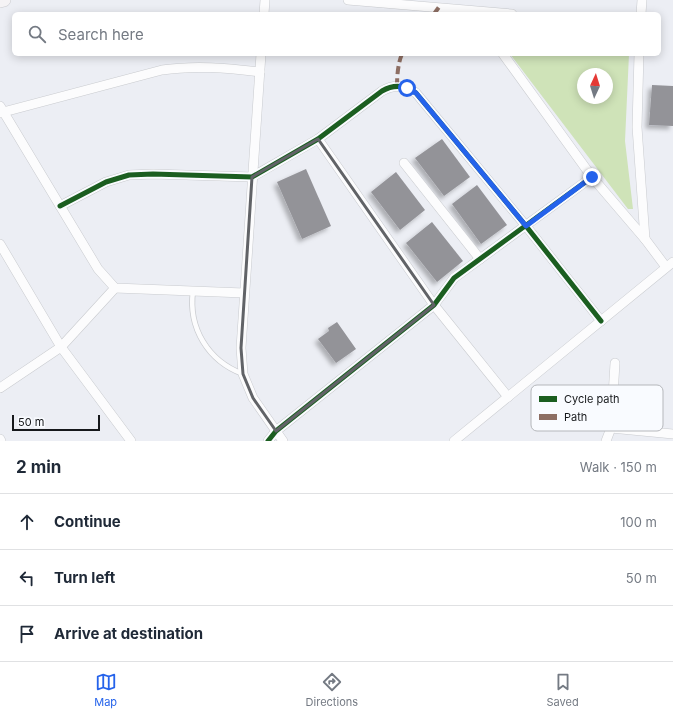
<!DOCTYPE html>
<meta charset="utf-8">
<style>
:root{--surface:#fff;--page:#f6f6f7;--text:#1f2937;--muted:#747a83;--line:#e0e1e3;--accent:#2563eb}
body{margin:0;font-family:Inter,sans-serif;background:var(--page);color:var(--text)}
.compass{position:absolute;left:577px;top:68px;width:36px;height:36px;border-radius:50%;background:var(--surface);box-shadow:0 2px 10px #0003;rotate:4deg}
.scale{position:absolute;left:12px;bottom:10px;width:88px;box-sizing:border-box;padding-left:4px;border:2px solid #16181b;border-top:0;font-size:11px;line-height:14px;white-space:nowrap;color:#16181b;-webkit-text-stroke:3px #f9fbff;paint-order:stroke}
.stop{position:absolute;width:12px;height:12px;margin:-9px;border:3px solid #2563eb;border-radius:50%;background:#fff}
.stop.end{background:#2563eb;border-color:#fff;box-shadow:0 1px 4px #0008}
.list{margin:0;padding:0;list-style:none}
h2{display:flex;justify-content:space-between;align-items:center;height:52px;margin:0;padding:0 16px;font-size:17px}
h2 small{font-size:13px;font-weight:400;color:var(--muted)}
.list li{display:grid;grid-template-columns:26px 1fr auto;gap:12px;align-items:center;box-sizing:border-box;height:56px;padding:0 16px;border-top:1px solid var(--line)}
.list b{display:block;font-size:15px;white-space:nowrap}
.list em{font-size:13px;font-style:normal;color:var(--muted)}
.icon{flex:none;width:22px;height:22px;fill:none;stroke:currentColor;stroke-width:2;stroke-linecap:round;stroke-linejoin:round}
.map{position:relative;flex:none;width:673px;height:441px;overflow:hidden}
.search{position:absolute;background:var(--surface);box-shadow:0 2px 10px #0003;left:12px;right:12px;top:12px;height:44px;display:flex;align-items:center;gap:10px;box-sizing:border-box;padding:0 14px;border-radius:6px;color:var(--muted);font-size:15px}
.sheet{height:220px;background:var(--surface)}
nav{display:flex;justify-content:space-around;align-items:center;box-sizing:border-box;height:56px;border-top:1px solid var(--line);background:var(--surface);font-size:11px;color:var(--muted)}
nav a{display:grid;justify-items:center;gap:2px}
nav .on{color:var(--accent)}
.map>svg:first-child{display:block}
.green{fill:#cfe3b8;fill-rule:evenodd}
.building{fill:#939398;filter:url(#shadow)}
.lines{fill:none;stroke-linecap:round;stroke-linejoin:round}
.lane-casing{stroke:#c9cbcf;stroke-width:6}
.street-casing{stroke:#c9cbcf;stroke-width:10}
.secondary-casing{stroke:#c9cbcf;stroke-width:14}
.lane{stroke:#fcfcfd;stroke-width:4.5}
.street{stroke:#fcfcfd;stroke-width:9}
.secondary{stroke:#f5f3f5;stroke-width:13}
.quiet{stroke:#8d6e63;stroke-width:4;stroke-dasharray:8 4;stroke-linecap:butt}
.cycleway-casing{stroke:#f9fbff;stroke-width:8}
.cycleway{stroke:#1b5e20;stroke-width:5}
.route{stroke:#2563eb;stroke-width:5}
.marked{fill:none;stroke:#616367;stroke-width:3;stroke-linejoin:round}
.key{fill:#f9fbff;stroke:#b5b7bb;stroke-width:1}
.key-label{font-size:11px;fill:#16181b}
</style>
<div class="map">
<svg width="673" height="441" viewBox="0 0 673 441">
<defs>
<filter id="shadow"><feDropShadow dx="-3.5" dy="3.5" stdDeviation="2" flood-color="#0004"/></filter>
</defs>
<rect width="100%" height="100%" fill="#eceef4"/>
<!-- green -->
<path class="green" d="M 510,54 L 629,54 L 625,141 L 633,209 L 628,209 ZM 583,74 L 607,74 L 607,98 L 583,98 Z"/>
<!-- building -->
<g class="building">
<path d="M 652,85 L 673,86 L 673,126 L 649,125 Z"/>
<path d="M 442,139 L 470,177 L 444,196 L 415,158 Z"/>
<path d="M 306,169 L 331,226 L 302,239 L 277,182 Z"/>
<path d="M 396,172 L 425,210 L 400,230 L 371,192 Z"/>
<path d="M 477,185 L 507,225 L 481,244 L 452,204 Z"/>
<path d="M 432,222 L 463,261 L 437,282 L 406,243 Z"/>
<path d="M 337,322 L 356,349 L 336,363 L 318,339 L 329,331 L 328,328 Z"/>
</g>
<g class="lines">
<defs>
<path id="lane" d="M 193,291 C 188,328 208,361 243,374"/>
<g id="street">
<path d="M 348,0 L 512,14"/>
<path d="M 264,14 L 265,0"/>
<path d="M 641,14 L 642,0"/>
<path d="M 261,54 L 241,348 L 243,374 L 253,398 L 283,441"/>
<path d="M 503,54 L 592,177 L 645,239 L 666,267"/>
<path d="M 639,54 L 637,127 L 645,239"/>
<path d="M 0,106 L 98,269 L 115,288 L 244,293"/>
<path d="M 0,113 L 162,70 C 195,65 227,68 260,72"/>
<path d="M 318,139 L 434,305 L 508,397"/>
<path d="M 404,163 L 480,259"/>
<path d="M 60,206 L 106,182 L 129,175 L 153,174 L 252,177 L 318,139 L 382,91 C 394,84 405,85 416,93 L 526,226 L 601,321"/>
<path d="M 0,244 L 61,347 L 131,441"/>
<path d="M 0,388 L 61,347 L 115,288"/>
<path d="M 611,428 L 673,434"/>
<path d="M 0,439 L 1,441"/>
<path d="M 268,441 L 276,431 L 434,305 L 454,278 L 592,177"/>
<path d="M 454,441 L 673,262"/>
<path d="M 606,441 L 611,428 L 615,363"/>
</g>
<path id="secondary" d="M 0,1 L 4,0"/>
</defs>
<!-- lane casing -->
<use href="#lane" class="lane-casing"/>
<!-- street casing -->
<use href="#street" class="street-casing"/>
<!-- secondary casing -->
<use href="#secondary" class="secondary-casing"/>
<!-- lane -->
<use href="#lane" class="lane"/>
<!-- street -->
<use href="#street" class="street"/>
<!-- secondary -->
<use href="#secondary" class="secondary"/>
<!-- quiet -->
<g class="quiet">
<path d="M 434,14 L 439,7"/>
<path d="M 397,86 C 397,76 398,63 402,54"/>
</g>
<defs>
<g id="cycleway">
<path d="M 60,206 L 106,182 L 129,175 L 153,174 L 252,177 L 318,139 L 382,91 C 394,84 405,85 416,93 L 526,226 L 601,321"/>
<path d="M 268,441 L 276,431 L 434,305 L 454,278 L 592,177"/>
</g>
</defs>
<!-- cycleway casing -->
<use href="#cycleway" class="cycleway-casing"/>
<!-- cycleway -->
<use href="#cycleway" class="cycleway"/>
</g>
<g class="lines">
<!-- route -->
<path class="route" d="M 407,88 L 416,93 L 526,226 L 592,177"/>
</g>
<!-- marked area -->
<path class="marked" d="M 318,139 L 434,305 L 276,431 L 253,398 L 243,374 L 241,348 L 252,177 Z"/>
<!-- legend -->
<rect x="531" y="385" width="132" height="46" rx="6" class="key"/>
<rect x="539" y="396" width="18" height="6" fill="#1b5e20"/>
<rect x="539" y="414" width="18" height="6" fill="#8d6e63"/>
<g class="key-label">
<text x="564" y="403">Cycle path</text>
<text x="564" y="421">Path</text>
</g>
</svg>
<svg class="compass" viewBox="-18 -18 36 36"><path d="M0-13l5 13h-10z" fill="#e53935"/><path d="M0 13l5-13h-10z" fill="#747a83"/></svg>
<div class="scale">50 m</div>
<div class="stop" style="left:407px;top:88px"></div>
<div class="stop end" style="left:592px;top:177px"></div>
<div class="search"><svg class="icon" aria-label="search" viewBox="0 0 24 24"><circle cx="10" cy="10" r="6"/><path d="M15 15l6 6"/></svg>Search here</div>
</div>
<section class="sheet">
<h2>2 min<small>Walk · 150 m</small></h2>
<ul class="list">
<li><svg class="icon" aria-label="ahead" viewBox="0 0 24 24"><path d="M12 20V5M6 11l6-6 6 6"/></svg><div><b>Continue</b></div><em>100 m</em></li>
<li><svg class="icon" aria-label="left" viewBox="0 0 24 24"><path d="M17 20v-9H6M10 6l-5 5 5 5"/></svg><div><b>Turn left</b></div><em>50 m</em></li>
<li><svg class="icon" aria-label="arrive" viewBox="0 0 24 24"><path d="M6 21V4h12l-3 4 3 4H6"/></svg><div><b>Arrive at destination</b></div></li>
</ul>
</section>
<nav>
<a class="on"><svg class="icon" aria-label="map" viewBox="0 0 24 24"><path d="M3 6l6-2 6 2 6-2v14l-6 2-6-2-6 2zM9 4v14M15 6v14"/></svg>Map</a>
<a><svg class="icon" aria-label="directions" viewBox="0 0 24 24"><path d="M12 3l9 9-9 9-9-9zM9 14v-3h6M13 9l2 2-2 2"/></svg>Directions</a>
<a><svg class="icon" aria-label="saved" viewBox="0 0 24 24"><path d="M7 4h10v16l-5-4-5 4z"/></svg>Saved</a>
</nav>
